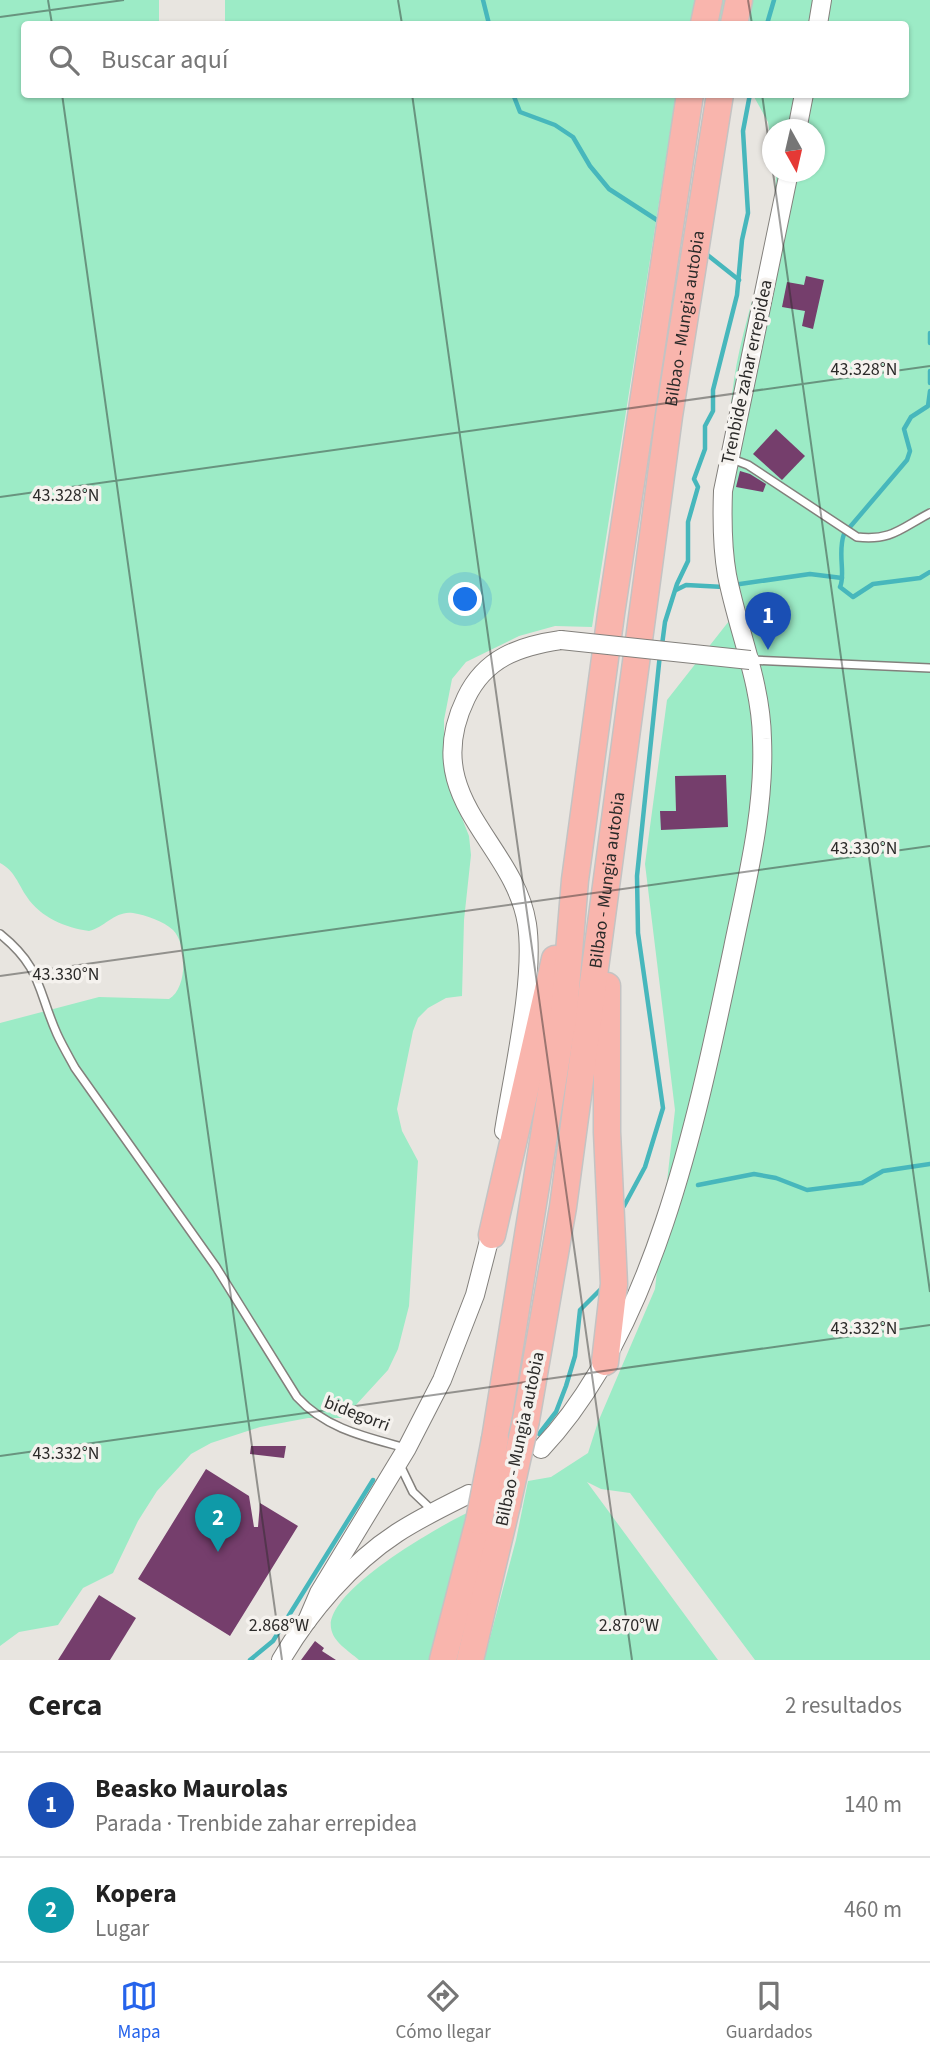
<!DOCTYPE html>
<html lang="es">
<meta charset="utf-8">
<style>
:root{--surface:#fff;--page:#f2f2f2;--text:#222;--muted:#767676;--line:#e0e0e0;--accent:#2563eb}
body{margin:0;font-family:"Source Sans 3",sans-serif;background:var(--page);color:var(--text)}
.compass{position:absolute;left:762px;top:119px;width:63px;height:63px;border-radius:50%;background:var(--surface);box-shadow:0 2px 5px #0004;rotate:172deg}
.you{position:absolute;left:466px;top:600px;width:24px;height:24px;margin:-18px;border:5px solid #fff;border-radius:50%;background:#1a73e8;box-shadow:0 0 0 10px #1a73e833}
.badge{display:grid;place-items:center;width:46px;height:46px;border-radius:50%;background:var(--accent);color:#fff;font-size:23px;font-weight:700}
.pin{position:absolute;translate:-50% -58px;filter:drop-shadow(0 2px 4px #0008)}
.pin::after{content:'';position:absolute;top:37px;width:24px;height:21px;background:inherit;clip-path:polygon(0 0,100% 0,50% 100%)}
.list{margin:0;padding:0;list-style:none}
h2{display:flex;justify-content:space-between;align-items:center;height:91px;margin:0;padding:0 28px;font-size:30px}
h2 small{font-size:23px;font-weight:400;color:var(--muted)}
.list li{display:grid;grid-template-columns:46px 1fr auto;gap:21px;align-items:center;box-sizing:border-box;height:105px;padding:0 28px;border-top:2px solid var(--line)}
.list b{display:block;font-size:26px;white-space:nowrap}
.list p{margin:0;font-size:23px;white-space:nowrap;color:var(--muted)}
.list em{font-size:23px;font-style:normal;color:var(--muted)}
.icon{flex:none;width:38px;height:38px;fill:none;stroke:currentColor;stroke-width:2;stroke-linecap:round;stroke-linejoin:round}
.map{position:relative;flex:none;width:930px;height:1660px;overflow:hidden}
.search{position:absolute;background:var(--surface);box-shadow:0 2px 5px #0004;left:21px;right:21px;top:21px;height:77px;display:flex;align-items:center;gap:18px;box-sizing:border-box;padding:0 24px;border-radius:7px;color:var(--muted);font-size:26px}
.sheet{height:301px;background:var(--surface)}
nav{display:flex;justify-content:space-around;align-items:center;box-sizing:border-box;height:98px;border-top:2px solid var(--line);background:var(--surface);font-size:19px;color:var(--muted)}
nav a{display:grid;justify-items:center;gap:4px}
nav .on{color:var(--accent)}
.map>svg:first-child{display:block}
.green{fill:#9cebc6}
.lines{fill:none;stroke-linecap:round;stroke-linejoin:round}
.stream{stroke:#47b7bc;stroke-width:4.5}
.building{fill:#753e6c}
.service-casing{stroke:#83807c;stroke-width:10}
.tertiary-casing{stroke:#83807c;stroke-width:20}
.motorway-casing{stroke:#c4c3c3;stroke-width:29}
.service{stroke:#fff;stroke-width:7}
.tertiary{stroke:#fff;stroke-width:18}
.motorway{stroke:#f9b5ad;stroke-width:26}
.tertiary-bridge-casing{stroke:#83807c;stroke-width:20;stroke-linecap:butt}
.motorway-bridge-casing{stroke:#c4c3c3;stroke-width:29;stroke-linecap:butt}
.tertiary-bridge{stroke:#fff;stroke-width:18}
.motorway-bridge{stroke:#f9b5ad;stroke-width:26}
.ticks{fill:none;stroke:#2b2a29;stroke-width:2;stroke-opacity:0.45}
.labels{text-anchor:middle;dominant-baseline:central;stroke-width:7;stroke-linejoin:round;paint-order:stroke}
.street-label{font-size:18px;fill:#2b2a29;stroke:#f5f2ee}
.ticks-label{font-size:18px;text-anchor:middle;fill:#2b2a29;stroke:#f5f2ee;stroke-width:7;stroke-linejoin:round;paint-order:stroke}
</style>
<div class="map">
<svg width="930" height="1660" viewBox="0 0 930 1660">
<rect width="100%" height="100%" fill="#e8e5e0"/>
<!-- green -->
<g class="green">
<path d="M 0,0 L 159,0 L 159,24 L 24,24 L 24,94 L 676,95 L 592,627 L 555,626 L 519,636 L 466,662 L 452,679 L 444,720 L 444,756 L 452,793 L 469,836 L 471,855 L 464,920 L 462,996 L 446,998 L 428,1008 L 418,1018 L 413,1031 L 397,1109 L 402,1131 L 418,1161 L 409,1306 L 398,1349 L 388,1370 L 344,1418 L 308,1418 L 260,1427 L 211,1443 L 191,1454 L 157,1491 L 138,1521 L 113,1573 L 83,1588 L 58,1625 L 19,1632 L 0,1646 L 0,1023 L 99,997 L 169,999 C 188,988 187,944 173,930 C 163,921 146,915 133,913 C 116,910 105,927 89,931 C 66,928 40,917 27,897 C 18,884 15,871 0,863 Z"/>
<path d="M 225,0 L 930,0 L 930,1660 L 755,1660 L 630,1493 L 601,1489 L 587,1482 L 718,1660 L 484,1660 L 516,1540 L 528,1481 L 551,1477 L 588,1453 L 598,1422 L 655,1289 L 675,1110 L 645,864 L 667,700 L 740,607 L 732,593 C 728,521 723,452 734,380 C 744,311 776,242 776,172 L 814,172 L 814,130 L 772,130 L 772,149 L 768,122 L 753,95 L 906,94 L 906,24 L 225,24 Z"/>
<path d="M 469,1512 L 429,1660 L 359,1660 C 349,1651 333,1642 331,1628 C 325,1591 439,1526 469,1512 Z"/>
</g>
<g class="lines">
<!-- stream -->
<g class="stream">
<path d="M 483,0 L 489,24"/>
<path d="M 767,24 L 774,0"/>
<path d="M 513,94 L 520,112 L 555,125 L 573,137 L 590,166 L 609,189 L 660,222"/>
<path d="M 705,253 L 739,280"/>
<path d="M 930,333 L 930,343"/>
<path d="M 930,371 L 930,383"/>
<path d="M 930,391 L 928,406 L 911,417 L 904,429 L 910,451 L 907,460 L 844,534 C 837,553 846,574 840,587 L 853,597 L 873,584 L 920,578 L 930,572"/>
<path d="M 733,585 L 810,574 L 842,578"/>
<path d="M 676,590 L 686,585 L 724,587"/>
<path d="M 662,645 L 665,622 L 677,584 L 688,561 L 688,522 L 698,487 L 694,479 L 705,449 L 705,426 L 713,411 L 713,390 L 737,295 L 742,240 L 748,213 L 743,131 L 750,94"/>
<path d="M 698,1185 L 754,1174 L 776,1178 L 807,1190 L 862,1183 L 883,1171 L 930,1164"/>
<path d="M 624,1206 L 645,1167 L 663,1108 L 638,933 L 637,876 L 660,654"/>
<path d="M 539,1434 L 556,1412 L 566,1386 L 575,1356 L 580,1310 L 603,1287"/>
<path d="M 250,1660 L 273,1641 L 373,1480"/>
</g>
</g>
<!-- building -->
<g class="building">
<path d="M 806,276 L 824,280 L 813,329 L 802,326 L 805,311 L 782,307 L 787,282 L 804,285 Z"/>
<path d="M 776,429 L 805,456 L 782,480 L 753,454 Z"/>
<path d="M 740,471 L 750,474 L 766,484 L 763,492 L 736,487 Z"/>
<path d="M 726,775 L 728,827 L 661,830 L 660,811 L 676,811 L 675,776 Z"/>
<path d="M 251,1446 L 286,1446 L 284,1458 L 250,1454 Z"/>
<path d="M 206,1469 L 249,1496 L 254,1527 L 258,1527 L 260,1503 L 298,1526 L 230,1636 L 138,1579 Z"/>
<path d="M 99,1595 L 136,1618 L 110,1660 L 58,1660 Z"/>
<path d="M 315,1641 L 324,1648 L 322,1651 L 336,1660 L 301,1660 Z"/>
</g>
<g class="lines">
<defs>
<g id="service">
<path d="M 732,459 L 748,465 L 857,537 C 892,541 901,528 930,513"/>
<path d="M 750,660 L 930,668"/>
<path d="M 0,934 C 42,968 37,989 57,1034 C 62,1045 69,1057 75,1068 L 216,1267 L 297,1397 C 326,1429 366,1437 406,1448"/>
<path d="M 400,1465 L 413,1492 L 434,1512"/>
</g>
<g id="tertiary">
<path d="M 818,24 L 822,0"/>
<path d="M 797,130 L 804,94"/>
<path d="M 504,1131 C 513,1073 535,979 527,924 C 514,841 417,799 466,698 C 485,658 519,646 561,640"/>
<path d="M 541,1449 C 656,1328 699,1109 733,948 C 747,880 765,809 762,739 C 761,682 738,631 727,575 C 722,547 722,519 723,491 L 789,172"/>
<path d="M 307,1621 L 319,1593 L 407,1448 L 442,1380 L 475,1295 L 493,1225"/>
<path d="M 281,1660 C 309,1612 351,1563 397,1533 C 420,1518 445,1506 469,1494"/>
</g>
<g id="motorway">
<path d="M 704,24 L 709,0"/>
<path d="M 734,24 L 739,0"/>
<path d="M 492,1235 L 555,959"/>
<path d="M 605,1362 L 614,1284 L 607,1132 L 607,986"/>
<path id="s1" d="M 526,1420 L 563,1207 L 669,416 L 720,94"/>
<path d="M 495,1439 L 564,1012 L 575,880 L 611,614 L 690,94"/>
<path d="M 443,1660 L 479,1521"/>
<path d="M 470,1660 L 507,1505"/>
</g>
</defs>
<!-- service casing -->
<use href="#service" class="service-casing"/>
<!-- tertiary casing -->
<use href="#tertiary" class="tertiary-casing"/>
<!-- motorway casing -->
<use href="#motorway" class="motorway-casing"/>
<!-- service -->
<use href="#service" class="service"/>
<!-- tertiary -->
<use href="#tertiary" class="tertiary"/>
<!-- motorway -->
<use href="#motorway" class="motorway"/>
<defs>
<path id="tertiary-bridge" d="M 561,640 L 750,660"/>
<g id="motorway-bridge">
<path d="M 507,1505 L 526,1420"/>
<path d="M 479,1521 L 495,1439"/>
</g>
</defs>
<!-- tertiary-bridge casing -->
<use href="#tertiary-bridge" class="tertiary-bridge-casing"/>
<!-- motorway-bridge casing -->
<use href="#motorway-bridge" class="motorway-bridge-casing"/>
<!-- tertiary-bridge -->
<use href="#tertiary-bridge" class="tertiary-bridge"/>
<!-- motorway-bridge -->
<use href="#motorway-bridge" class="motorway-bridge"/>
</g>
<!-- ticks -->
<path class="ticks" d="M 48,0 L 52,24M 398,0 L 402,24M 748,0 L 752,24M 0,17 L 124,0M 62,94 L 282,1660M 412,94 L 632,1660M 762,94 L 930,1292M 0,497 L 930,366M 0,976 L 930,846M 0,1456 L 930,1325"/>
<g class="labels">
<!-- street labels -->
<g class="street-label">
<text stroke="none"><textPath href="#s1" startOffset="1113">Bilbao - Mungia autobia</textPath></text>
<text transform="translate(747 372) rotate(-78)">Trenbide zahar errepidea</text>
<text stroke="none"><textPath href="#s1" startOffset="546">Bilbao - Mungia autobia</textPath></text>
<text transform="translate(357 1414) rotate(21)">bidegorri</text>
<text transform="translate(520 1439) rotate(-78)">Bilbao - Mungia autobia</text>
</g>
</g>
<g class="ticks-label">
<text x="864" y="375">43.328°N</text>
<text x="66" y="501">43.328°N</text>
<text x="864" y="854">43.330°N</text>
<text x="66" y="980">43.330°N</text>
<text x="864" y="1334">43.332°N</text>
<text x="66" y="1459">43.332°N</text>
<text x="279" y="1631">2.868°W</text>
<text x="629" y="1631">2.870°W</text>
</g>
</svg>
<svg class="compass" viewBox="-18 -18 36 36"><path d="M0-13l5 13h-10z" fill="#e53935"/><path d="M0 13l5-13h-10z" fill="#767676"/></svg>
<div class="you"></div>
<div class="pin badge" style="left:768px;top:650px;background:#1a4fb4">1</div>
<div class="pin badge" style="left:218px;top:1552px;background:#0f9aa8">2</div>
<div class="search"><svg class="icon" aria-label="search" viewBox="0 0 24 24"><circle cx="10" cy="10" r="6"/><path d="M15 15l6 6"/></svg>Buscar aquí</div>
</div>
<section class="sheet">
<h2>Cerca<small>2 resultados</small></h2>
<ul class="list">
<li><span class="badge" style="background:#1a4fb4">1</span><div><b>Beasko Maurolas</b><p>Parada · Trenbide zahar errepidea</p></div><em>140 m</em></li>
<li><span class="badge" style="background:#0f9aa8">2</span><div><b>Kopera</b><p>Lugar</p></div><em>460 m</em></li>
</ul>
</section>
<nav>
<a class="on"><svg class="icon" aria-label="map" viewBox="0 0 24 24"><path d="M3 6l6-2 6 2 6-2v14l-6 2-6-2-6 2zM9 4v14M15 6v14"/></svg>Mapa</a>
<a><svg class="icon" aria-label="directions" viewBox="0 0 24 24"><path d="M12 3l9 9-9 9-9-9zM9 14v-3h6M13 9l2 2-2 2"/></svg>Cómo llegar</a>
<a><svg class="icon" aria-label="saved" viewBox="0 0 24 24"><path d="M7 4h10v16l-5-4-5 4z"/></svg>Guardados</a>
</nav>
